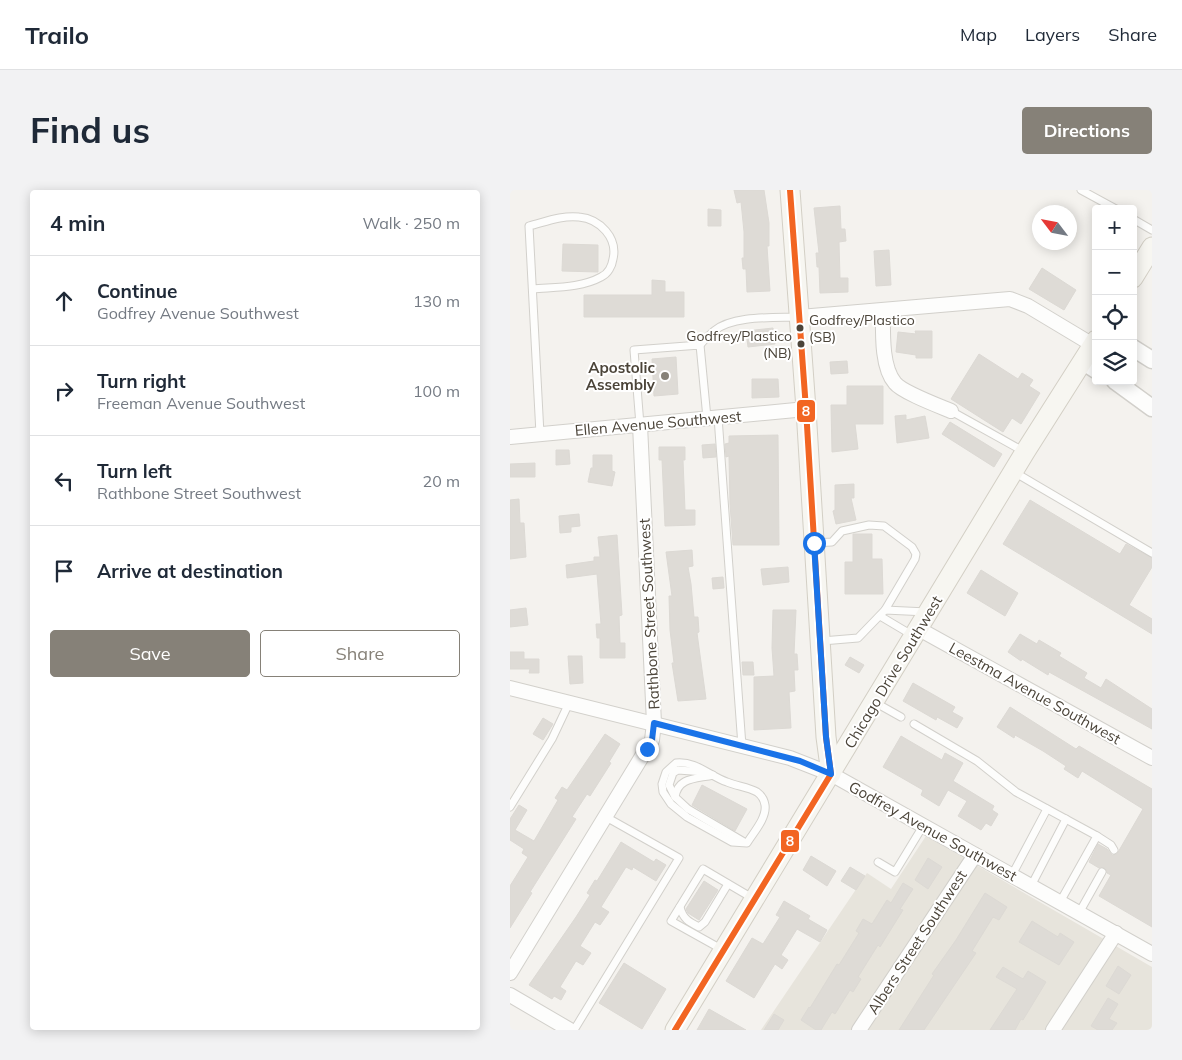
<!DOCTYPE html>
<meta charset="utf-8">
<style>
:root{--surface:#fff;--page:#f2f2f3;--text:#1f2937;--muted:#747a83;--line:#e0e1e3;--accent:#868178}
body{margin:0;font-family:Mulish,sans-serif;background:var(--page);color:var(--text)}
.controls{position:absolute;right:15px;top:15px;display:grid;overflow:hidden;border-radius:5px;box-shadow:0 2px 12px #0003}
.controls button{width:45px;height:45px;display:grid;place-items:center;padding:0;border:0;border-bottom:1px solid var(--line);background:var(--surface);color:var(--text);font:25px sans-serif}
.compass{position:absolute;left:522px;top:15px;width:45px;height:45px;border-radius:50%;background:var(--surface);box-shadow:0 2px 12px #0003;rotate:302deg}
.stop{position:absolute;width:15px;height:15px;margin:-11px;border:4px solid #1a73e8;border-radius:50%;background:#fff}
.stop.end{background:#1a73e8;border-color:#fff;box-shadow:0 1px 5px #0008}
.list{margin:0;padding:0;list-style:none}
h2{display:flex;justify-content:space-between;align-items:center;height:65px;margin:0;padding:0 20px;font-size:21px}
h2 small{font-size:16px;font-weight:400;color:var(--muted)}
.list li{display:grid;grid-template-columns:32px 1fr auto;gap:15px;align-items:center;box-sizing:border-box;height:90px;padding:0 20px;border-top:1px solid var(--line)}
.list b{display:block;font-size:19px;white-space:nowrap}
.list p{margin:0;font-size:16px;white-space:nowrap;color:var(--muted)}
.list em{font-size:16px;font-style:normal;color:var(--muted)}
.actions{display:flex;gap:10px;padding:15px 20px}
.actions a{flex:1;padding:11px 0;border:1px solid var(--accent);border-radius:5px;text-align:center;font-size:18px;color:var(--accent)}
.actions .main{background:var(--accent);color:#fff}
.icon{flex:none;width:28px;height:28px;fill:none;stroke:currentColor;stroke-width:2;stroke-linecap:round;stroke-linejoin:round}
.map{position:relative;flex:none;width:642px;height:840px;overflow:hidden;border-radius:5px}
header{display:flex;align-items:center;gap:30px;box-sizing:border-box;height:70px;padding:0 25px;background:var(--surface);border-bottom:1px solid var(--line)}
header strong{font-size:24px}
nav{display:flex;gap:28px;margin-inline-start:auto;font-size:18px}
.intro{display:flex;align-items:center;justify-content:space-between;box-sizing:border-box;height:120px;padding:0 30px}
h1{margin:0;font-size:35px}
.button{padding:12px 22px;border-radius:5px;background:var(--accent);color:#fff;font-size:18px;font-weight:700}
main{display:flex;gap:30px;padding:0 30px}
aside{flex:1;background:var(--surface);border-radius:5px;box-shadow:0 2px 12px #0003}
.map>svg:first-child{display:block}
.residential{fill:#e7e4dc}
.building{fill:#dedbd6;stroke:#dcd9d4}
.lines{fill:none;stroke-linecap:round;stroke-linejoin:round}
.service-casing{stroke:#d2d0cb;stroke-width:9}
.minor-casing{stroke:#d2d0cb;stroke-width:16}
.tertiary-casing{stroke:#d2d0cb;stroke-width:19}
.secondary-casing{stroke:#d3cfc5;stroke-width:21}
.service{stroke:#fdfdfc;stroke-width:7}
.minor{stroke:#fdfdfc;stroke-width:14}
.tertiary{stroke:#fdfdfc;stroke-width:16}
.secondary{stroke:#f7f6f1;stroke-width:19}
.bus-1-casing{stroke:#fff;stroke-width:10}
.bus-1{stroke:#f26522;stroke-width:6}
.route{stroke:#1a73e8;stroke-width:6}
.bus-dot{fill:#4b4439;stroke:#fff;stroke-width:2}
.poi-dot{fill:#868178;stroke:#fff;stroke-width:2}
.labels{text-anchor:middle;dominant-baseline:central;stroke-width:4;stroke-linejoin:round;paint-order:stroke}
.bus-label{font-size:14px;fill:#4b4439;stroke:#fff;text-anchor:start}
.poi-label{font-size:15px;font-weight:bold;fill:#4b4439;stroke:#fff;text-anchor:end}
.street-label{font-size:15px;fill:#4b4439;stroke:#fff}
.line-badge{stroke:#fff;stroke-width:2}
.badge-label{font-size:14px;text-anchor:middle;font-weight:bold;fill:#fff}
</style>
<header>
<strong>Trailo</strong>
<nav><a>Map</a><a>Layers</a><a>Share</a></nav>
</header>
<div class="intro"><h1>Find us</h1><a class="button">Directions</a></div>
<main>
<aside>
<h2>4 min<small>Walk · 250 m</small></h2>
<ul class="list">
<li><svg class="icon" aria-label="ahead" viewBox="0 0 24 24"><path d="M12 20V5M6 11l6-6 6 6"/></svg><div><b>Continue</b><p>Godfrey Avenue Southwest</p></div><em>130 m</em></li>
<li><svg class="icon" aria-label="right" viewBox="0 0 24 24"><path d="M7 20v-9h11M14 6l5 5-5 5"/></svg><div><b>Turn right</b><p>Freeman Avenue Southwest</p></div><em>100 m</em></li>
<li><svg class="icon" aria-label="left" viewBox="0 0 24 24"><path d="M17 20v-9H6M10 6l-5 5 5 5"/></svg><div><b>Turn left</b><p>Rathbone Street Southwest</p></div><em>20 m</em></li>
<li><svg class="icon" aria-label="arrive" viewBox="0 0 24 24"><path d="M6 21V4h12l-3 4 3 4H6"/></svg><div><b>Arrive at destination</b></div></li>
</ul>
<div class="actions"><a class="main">Save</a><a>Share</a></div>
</aside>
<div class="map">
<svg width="642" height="840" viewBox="0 0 642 840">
<rect width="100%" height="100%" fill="#f4f2ee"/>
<!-- residential -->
<path class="residential" d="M 416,646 L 642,777 L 642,840 L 251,840 L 357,683 L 381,699 Z"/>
<!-- building -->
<g class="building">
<path d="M 224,0 L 254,0 L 259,33 L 259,56 L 257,56 L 260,101 L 237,102 L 236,79 L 233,79 L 232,68 L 234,68 L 234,42 L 231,12 L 227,13 Z"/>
<path d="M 330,16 L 331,39 L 335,39 L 336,51 L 329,52 L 330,88 L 338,88 L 338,102 L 310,103 L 309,77 L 307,77 L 306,63 L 309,63 L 304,18 Z"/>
<path d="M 198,19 L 211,20 L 211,36 L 198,36 Z"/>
<path d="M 53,54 L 88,55 L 88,82 L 52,81 Z"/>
<path d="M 379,60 L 381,95 L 366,96 L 364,61 Z"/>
<path d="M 532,78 L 566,100 L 554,120 L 519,99 Z"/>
<path d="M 142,90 L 155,91 L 155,102 L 174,102 L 174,127 L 74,127 L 74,105 L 142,105 Z"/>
<path d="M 263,138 L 265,154 L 238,157 L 236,141 Z"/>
<path d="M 405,141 L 422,141 L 422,168 L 406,168 L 406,165 L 386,162 L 388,142 L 406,144 Z"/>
<path d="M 469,164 L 508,189 L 512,183 L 523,190 L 519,196 L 530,203 L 511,234 L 502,228 L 493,242 L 441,209 Z"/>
<path d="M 166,167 L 168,204 L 144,206 L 142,169 Z"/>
<path d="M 337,171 L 338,183 L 321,184 L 320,172 Z"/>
<path d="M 242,189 L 268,189 L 269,207 L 242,208 Z"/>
<path d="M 337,196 L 373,196 L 373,234 L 345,234 L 348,259 L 322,262 L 321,215 L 337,215 Z"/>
<path d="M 396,225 L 396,230 L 415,226 L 419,248 L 387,253 L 385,226 Z"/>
<path d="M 440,232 L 492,264 L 484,277 L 432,244 Z"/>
<path d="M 268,245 L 269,355 L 223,355 L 220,314 L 219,266 L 216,267 L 215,254 L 219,253 L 219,246 Z"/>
<path d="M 205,254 L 206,267 L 193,268 L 192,255 Z"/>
<path d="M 149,257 L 175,257 L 175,270 L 173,270 L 175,320 L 185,320 L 185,335 L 155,336 L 152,270 L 149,270 Z"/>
<path d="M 46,260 L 59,260 L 60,274 L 46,275 Z"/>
<path d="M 83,265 L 102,265 L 102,281 L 105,282 L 102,296 L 78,292 L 81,278 L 83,278 Z"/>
<path d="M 25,273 L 25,287 L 0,287 L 0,274 Z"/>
<path d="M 344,294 L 344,308 L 341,308 L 346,330 L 326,334 L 323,321 L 325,320 L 325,295 Z"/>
<path d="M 9,309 L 10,333 L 14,333 L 16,367 L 0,369 L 0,310 Z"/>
<path d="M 520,310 L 610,364 L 616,354 L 642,368 L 642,377 L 619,415 L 642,429 L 642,444 L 493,354 Z"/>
<path d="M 69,324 L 70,336 L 61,337 L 61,342 L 50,343 L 49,326 Z"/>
<path d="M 343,344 L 362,344 L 362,369 L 372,369 L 373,404 L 335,404 L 335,372 L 343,372 Z"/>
<path d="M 107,345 L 112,425 L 109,426 L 110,453 L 115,453 L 115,468 L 90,468 L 90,448 L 87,448 L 86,434 L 91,434 L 87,384 L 57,388 L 56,375 L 84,371 L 84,367 L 90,367 L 88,347 Z"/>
<path d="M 182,360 L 183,376 L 178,377 L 181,394 L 184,427 L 188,427 L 189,442 L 187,443 L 196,509 L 168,511 L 162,473 L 164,473 L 160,440 L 159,406 L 162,406 L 156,362 Z"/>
<path d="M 278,377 L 279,392 L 253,395 L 251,379 Z"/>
<path d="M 471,380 L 508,403 L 495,426 L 457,403 Z"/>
<path d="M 213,387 L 214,398 L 203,399 L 202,388 Z"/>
<path d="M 16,418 L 18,435 L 0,437 L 0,420 Z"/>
<path d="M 263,420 L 286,420 L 284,464 L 287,464 L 288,480 L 284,480 L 285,501 L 279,502 L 281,538 L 244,540 L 244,487 L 264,486 L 262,458 Z"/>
<path d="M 510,444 L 527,454 L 529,450 L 551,463 L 549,466 L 577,483 L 574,488 L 591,498 L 596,489 L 642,519 L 642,539 L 539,482 L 538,485 L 512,469 L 511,471 L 498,462 Z"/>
<path d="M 0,462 L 14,462 L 14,469 L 29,469 L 29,483 L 19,483 L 20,479 L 0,479 Z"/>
<path d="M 58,466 L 72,466 L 73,493 L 60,494 Z"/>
<path d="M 340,467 L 354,475 L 349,483 L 335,475 Z"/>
<path d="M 232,472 L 243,472 L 244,485 L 233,485 Z"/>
<path d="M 403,493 L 445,517 L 442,522 L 453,528 L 447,538 L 427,527 L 426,530 L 393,511 Z"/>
<path d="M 500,517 L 566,559 L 569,556 L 642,599 L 642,737 L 589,706 L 601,685 L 597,683 L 595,678 L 589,678 L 579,672 L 588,654 L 597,659 L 602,665 L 607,664 L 633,619 L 572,581 L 568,588 L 554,579 L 556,576 L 533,561 L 505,545 L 504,548 L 487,537 Z"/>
<path d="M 33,528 L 43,534 L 33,550 L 23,544 Z"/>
<path d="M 95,544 L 110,554 L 99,572 L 101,573 L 80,606 L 77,604 L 62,627 L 66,629 L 20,702 L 22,703 L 0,738 L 0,696 L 18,667 L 12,663 L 14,659 L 0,650 L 0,629 L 9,615 L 17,620 L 5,640 L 24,651 L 48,610 L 45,608 L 52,597 L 57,600 Z"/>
<path d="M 391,546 L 432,570 L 435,563 L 453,573 L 443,591 L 484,616 L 482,620 L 488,624 L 481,636 L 476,633 L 471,640 L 448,626 L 457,611 L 438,600 L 429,616 L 411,605 L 413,600 L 373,577 Z"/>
<path d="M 192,595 L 237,619 L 225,641 L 182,615 Z"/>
<path d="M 111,652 L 144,672 L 146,669 L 156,675 L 146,691 L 123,677 L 122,680 L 116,677 L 91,717 L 99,722 L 90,735 L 85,732 L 70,756 L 81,763 L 73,775 L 66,771 L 50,797 L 56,801 L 51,810 L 44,806 L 42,809 L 19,795 L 66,727 L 80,705 L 77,703 L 85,690 L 87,691 Z"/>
<path d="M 301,666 L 326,681 L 317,696 L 293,680 Z"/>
<path d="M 418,668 L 432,677 L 418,699 L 405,690 Z"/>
<path d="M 340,677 L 355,686 L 346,700 L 331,691 Z"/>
<path d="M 194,691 L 208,700 L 189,730 L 178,723 L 176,719 Z"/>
<path d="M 393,693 L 403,699 L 390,719 L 393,720 L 370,757 L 368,755 L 348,787 L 351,789 L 343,802 L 340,800 L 325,824 L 322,822 L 311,840 L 306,840 L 291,830 L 299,817 L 300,818 L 327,774 L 329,775 L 349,743 L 346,741 L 353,729 L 362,734 L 377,710 L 381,713 Z"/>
<path d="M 475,703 L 497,717 L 489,730 L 483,727 L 462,761 L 466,763 L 414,840 L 389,840 L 424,785 L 422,784 L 446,750 Z"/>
<path d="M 274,711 L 300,726 L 298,729 L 317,740 L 310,752 L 287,739 L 271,765 L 278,770 L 272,779 L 265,774 L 244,808 L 216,791 L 242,748 L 253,754 L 270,727 L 266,725 Z"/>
<path d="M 522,731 L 548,747 L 550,743 L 564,752 L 549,775 L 509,752 Z"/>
<path d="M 114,773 L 156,799 L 132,839 L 89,813 Z"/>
<path d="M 608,776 L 621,785 L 609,804 L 596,796 Z"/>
<path d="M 493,777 L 513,789 L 518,781 L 536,792 L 513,830 L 511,829 L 505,840 L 480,840 L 507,799 L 486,787 Z"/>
<path d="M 598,808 L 608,814 L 599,829 L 607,833 L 602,840 L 588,840 L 581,836 Z"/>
<path d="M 199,819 L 236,840 L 187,840 Z"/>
<path d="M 264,824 L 274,830 L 268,840 L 254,840 Z"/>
</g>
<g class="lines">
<defs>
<g id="service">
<path d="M 571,0 L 606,19"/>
<path d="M 623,29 L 642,40"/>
<path d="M 23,99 C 45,97 71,98 91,87 C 98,84 102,76 103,69 C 108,48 90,29 69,27 C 52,25 35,32 19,36 L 30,244"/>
<path d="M 190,155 C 194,150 199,145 204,141 C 223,125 265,128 289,127"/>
<path d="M 441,221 L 513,261"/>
<path d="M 208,227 L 232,556"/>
<path d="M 130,235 L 124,160 L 190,155 L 197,228"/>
<path d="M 504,282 L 642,363"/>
<path d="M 304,353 L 322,352 L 332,341 L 359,335 L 374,336 L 402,357 L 406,364 L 405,369 L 375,420"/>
<path d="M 370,426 L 402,445"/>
<path d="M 312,451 L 348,448 L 375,420 L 417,422"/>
<path d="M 366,513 L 391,527"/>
<path d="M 404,534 L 467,571 L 506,602 L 587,646 L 550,712"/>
<path d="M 166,573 C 187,571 199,586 217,592 C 226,596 238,597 247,602 C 251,605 254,609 255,615 C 257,628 243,643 237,653 L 222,652 L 177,627 L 161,614 L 153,602 L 152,594 L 156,582 Z"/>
<path d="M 203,585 C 186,589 168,587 165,607 L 178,619 L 234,652"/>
<path d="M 165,607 L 159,595 L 163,583 L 168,580 L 195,582"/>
<path d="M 0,617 L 42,549 L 59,513"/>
<path d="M 587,646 L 601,655 L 604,660"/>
<path d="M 368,672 L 385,682 L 413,636"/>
<path d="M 502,685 L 537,619"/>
<path d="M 521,696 L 556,629"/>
<path d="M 170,717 C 173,729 179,732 189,737 L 195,732 L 218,694"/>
<path d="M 569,723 L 592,682"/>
<path d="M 213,760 L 161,731 L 193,679 L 244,709"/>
<path d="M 64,840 L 169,668 L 96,627"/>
</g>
<g id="minor">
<path d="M 373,121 C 373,141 371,177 385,193 C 392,202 429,216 441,221"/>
<path d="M 290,127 L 500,109 L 518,116 L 583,155"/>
<path d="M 0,247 L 296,219"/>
<path d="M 409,439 L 642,568"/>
<path d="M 0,498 L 280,568 L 321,584 L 642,764"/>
<path d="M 0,783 L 142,550 L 144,533 L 130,235"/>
<path d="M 0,805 L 60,840"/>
<path d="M 349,840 L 465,665"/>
<path d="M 543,840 L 606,743"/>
</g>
<g id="tertiary">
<path d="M 623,158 L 642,170"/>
<path d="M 572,171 L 586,180"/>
<path d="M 605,191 L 642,218"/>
</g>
<g id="secondary">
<path d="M 280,0 L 296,219 L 316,547 L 321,584"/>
<path d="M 623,88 L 642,57"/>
<path d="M 165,840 L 515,262 L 586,150"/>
</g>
</defs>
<!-- service casing -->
<use href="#service" class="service-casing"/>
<!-- minor casing -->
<use href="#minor" class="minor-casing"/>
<!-- tertiary casing -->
<use href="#tertiary" class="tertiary-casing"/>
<!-- secondary casing -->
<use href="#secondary" class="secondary-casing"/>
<!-- service -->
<use href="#service" class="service"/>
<!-- minor -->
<use href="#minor" class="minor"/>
<!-- tertiary -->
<use href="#tertiary" class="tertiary"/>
<!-- secondary -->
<use href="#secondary" class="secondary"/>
<defs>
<path id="bus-1" d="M 165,840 L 321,584 L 316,547 L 296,219 L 280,0"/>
</defs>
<!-- bus-1 casing -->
<use href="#bus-1" class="bus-1-casing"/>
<!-- bus-1 -->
<use href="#bus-1" class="bus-1"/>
</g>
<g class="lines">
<!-- route -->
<path class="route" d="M 137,559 L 142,550 L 144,533 L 290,571 L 321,584 L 316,547 L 304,353"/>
</g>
<!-- markers -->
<g class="bus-dot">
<circle cx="290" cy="138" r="4.5"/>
<circle cx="291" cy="154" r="4.5"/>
</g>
<circle class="poi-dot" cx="155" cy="186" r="5"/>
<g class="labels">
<!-- bus labels -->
<g class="bus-label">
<text x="299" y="130">Godfrey/Plastico<tspan x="299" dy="17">(SB)</tspan></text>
<text x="282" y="146" text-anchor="end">Godfrey/Plastico<tspan x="282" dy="17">(NB)</tspan></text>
</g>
<!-- poi labels -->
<g class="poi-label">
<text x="145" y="177">Apostolic<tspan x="145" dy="17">Assembly</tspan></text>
</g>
<!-- street labels -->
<g class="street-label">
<text transform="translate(148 233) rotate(-5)">Ellen Avenue Southwest</text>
<text transform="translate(139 424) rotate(-93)">Rathbone Street Southwest</text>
<text transform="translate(383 482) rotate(-59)">Chicago Drive Southwest</text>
<text transform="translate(525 503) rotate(29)">Leestma Avenue Southwest</text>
<text transform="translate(423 641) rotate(29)">Godfrey Avenue Southwest</text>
<text transform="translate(407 752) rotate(-57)">Albers Street Southwest</text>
</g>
</g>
<g class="line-badge">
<rect x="286" y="209" width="20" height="24" rx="5" fill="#f26522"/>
<rect x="270" y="639" width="20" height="24" rx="5" fill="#f26522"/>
</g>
<g class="badge-label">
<text x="296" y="226">8</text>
<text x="280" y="656">8</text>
</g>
</svg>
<div class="controls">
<button>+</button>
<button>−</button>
<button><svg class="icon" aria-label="locate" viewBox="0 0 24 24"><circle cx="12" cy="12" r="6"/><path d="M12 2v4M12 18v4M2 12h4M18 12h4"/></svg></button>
<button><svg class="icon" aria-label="layers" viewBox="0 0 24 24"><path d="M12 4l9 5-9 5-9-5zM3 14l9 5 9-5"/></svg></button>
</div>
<svg class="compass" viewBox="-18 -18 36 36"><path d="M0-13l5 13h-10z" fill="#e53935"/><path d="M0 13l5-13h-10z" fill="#747a83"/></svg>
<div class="stop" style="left:304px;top:353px"></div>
<div class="stop end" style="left:137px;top:559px"></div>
</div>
</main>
